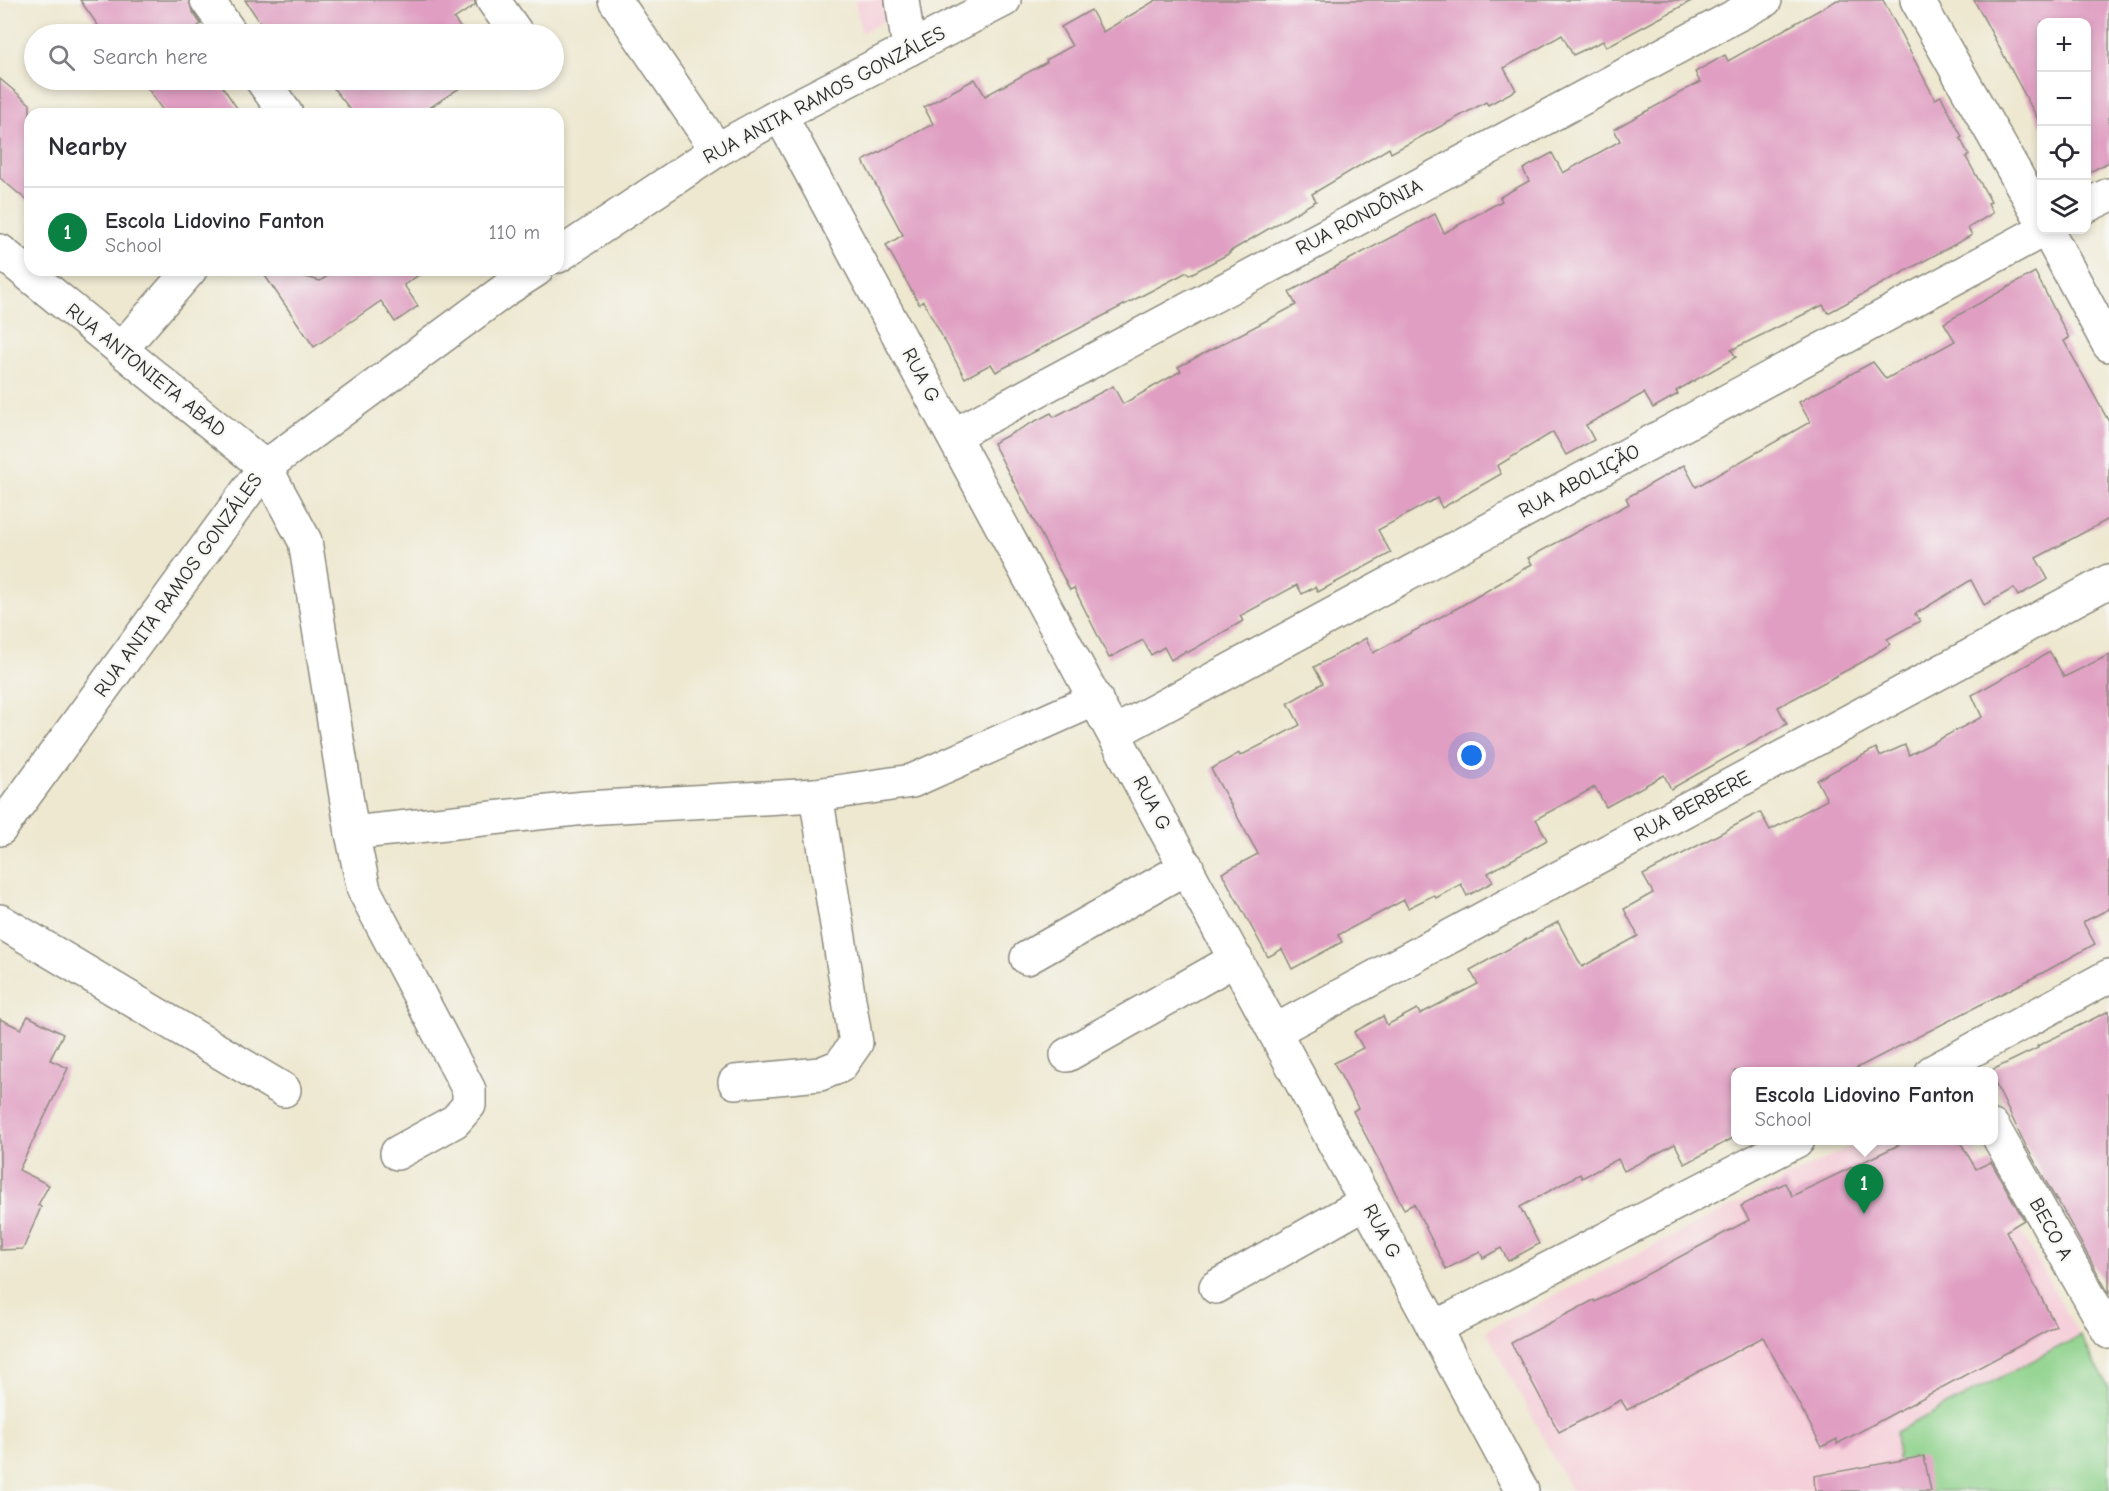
<!DOCTYPE html>
<meta charset="utf-8">
<style>
:root{--surface:#fff;--page:#f2f2f3;--text:#2b2b33;--muted:#7c7c81;--line:#e1e1e2;--accent:#0b8043}
body{margin:0;font-family:"Comic Neue",sans-serif;background:var(--page);color:var(--text)}
.controls{position:absolute;right:18px;top:18px;display:grid;overflow:hidden;border-radius:12px;box-shadow:0 3px 9px #0003}
.controls button{width:54px;height:54px;display:grid;place-items:center;padding:0;border:0;border-bottom:2px solid var(--line);background:var(--surface);color:var(--text);font:30px sans-serif}
.you{position:absolute;left:1472px;top:756px;width:21px;height:21px;margin:-15px;border:4px solid #fff;border-radius:50%;background:#1a73e8;box-shadow:0 0 0 9px #1a73e833}
.badge{display:grid;place-items:center;width:39px;height:39px;border-radius:50%;background:var(--accent);color:#fff;font-size:20px;font-weight:700}
.pin{position:absolute;translate:-50% -50px;filter:drop-shadow(0 2px 3px #0008)}
.pin::after{content:'';position:absolute;top:32px;width:21px;height:18px;background:inherit;clip-path:polygon(0 0,100% 0,50% 100%)}
.popup{position:absolute;left:1731px;top:1067px;width:267px;height:78px;box-sizing:border-box;display:grid;place-content:center;border-radius:12px;background:var(--surface);filter:drop-shadow(0 2px 4px #0005);font-size:20px;white-space:nowrap;color:var(--muted)}
.popup b{font-size:22px;color:var(--text)}
.popup::after{content:'';position:absolute;left:50%;top:100%;margin-left:-12px;border:12px solid transparent;border-top-color:var(--surface)}
.list{margin:0;padding:0;list-style:none}
h2{display:flex;justify-content:space-between;align-items:center;height:78px;margin:0;padding:0 24px;font-size:26px}
h2 small{font-size:20px;font-weight:400;color:var(--muted)}
.list li{display:grid;grid-template-columns:39px 1fr auto;gap:18px;align-items:center;box-sizing:border-box;height:90px;padding:0 24px;border-top:2px solid var(--line)}
.list b{display:block;font-size:22px;white-space:nowrap}
.list p{margin:0;font-size:20px;white-space:nowrap;color:var(--muted)}
.list em{font-size:20px;font-style:normal;color:var(--muted)}
.icon{flex:none;width:33px;height:33px;fill:none;stroke:currentColor;stroke-width:2;stroke-linecap:round;stroke-linejoin:round}
.map{position:relative;flex:none;width:2109px;height:1491px;overflow:hidden}
.search{position:absolute;background:var(--surface);box-shadow:0 3px 9px #0003;left:24px;top:24px;width:540px;height:66px;display:flex;align-items:center;gap:15px;box-sizing:border-box;padding:0 21px;border-radius:33px;color:var(--muted);font-size:22px}
.panel{position:absolute;background:var(--surface);box-shadow:0 3px 9px #0003;left:24px;top:108px;width:540px;height:168px;border-radius:18px}
.map>svg:first-child{display:block}
.built{fill:#f5cfd9}
.green{fill:#8ed28b;stroke:#5c7e5b;stroke-width:1.5}
.building{fill:#e09fc2}
.lines{fill:none;stroke-linecap:round;stroke-linejoin:round}
.minor-casing{stroke:#8c8a7e;stroke-width:36}
.minor{stroke:#fff;stroke-width:33}
.labels{text-anchor:middle;dominant-baseline:central;stroke-width:4.5;stroke-linejoin:round;paint-order:stroke}
.street-label{font-size:20px;fill:#2b2b2b;stroke:#f6f6f2}
</style>
<div class="map">
<svg width="2109" height="1491" viewBox="0 0 2109 1491">
<rect width="100%" height="100%" fill="#f6f6f2"/>
<filter id="ink" filterUnits="userSpaceOnUse"><feTurbulence type="fractalNoise" baseFrequency=".0167" numOctaves="2"/><feDisplacementMap in="SourceGraphic" scale="12" xChannelSelector="R" yChannelSelector="G"/><feConvolveMatrix kernelMatrix="1 2 1 2 8 2 1 2 1" color-interpolation-filters="sRGB"/></filter>
<filter id="wash" filterUnits="userSpaceOnUse"><feTurbulence type="fractalNoise" baseFrequency=".008" numOctaves="4" result="noise"/><feDisplacementMap in="SourceGraphic" scale="24" xChannelSelector="R" yChannelSelector="G"/><feGaussianBlur stdDeviation="1.35" result="paint"/><feColorMatrix in="noise" values="0 0 0 0 0 0 0 0 0 0 0 0 0 0 0 0 0 1.4 0 .05"/><feComposite in="paint" operator="in"/></filter>
<g filter="url(#wash)">
<rect width="100%" height="100%" fill="#eee8d0"/>
<!-- built -->
<g class="built">
<path d="M 855,0 L 926,0 L 861,33 Z"/>
<path d="M 1861,1141 L 1970,1141 L 2109,1388 L 2109,1491 L 1571,1491 L 1486,1330 Z"/>
</g>
<!-- green -->
<path class="green" d="M 2080,1336 L 2109,1388 L 2109,1491 L 1901,1491 L 1896,1432 Z"/>
<g id="blocks">
<!-- building -->
<g class="building">
<path d="M 80,0 L 189,0 L 192,11 L 201,24 L 187,34 L 104,34 Z"/>
<path d="M 245,0 L 475,0 L 475,5 L 454,19 L 465,34 L 298,34 L 295,31 L 290,34 L 268,34 Z"/>
<path d="M 1156,0 L 1693,0 L 1606,47 L 1603,41 L 1573,55 L 1562,35 L 1504,68 L 1516,90 L 1488,105 L 1486,102 L 1391,153 L 1389,148 L 1312,194 L 1316,201 L 1229,252 L 1230,253 L 1189,275 L 1187,272 L 996,372 L 991,364 L 965,378 L 923,301 L 919,304 L 886,245 L 903,235 L 863,161 L 933,124 L 924,107 L 975,79 L 985,96 L 1047,62 L 1046,60 L 1072,46 L 1061,27 L 1091,10 L 1103,32 Z"/>
<path d="M 1837,0 L 1883,0 L 1935,99 L 1941,96 L 1962,137 L 1960,138 L 1969,155 L 1966,157 L 1991,202 L 1988,203 L 1993,213 L 1968,228 L 1972,235 L 1828,313 L 1823,305 L 1731,350 L 1736,357 L 1676,391 L 1678,394 L 1653,408 L 1644,393 L 1586,425 L 1594,440 L 1566,455 L 1553,432 L 1497,466 L 1501,474 L 1442,508 L 1437,498 L 1378,530 L 1391,553 L 1318,592 L 1315,587 L 1302,594 L 1297,585 L 1240,616 L 1243,621 L 1187,653 L 1186,651 L 1171,660 L 1164,647 L 1151,655 L 1143,640 L 1109,658 L 1074,588 L 1070,590 L 993,443 L 1051,413 L 1054,417 L 1113,386 L 1123,404 L 1181,371 L 1178,367 L 1296,305 L 1289,292 L 1335,267 L 1435,214 L 1444,233 L 1502,201 L 1500,197 L 1529,181 L 1523,169 L 1552,153 L 1563,173 L 1620,141 L 1614,129 L 1700,82 L 1695,72 L 1725,55 L 1728,61 Z"/>
<path d="M 1974,0 L 2109,0 L 2109,162 L 2086,174 L 2086,22 L 2042,22 L 2042,127 Z"/>
<path d="M 0,79 L 30,104 L 30,203 L 0,178 Z"/>
<path d="M 142,80 L 218,80 L 241,114 L 165,114 Z"/>
<path d="M 327,80 L 472,80 L 420,114 L 354,114 Z"/>
<path d="M 261,270 L 280,270 L 320,281 L 337,270 L 426,270 L 404,285 L 418,306 L 395,322 L 381,301 L 314,347 Z"/>
<path d="M 2035,272 L 2069,338 L 2064,341 L 2109,422 L 2109,519 L 2036,558 L 2048,579 L 2018,596 L 2014,588 L 1984,605 L 1971,580 L 1915,614 L 1920,621 L 1887,639 L 1890,644 L 1864,661 L 1778,707 L 1787,724 L 1701,772 L 1671,789 L 1664,775 L 1606,807 L 1595,787 L 1536,819 L 1547,840 L 1488,873 L 1493,882 L 1467,896 L 1461,884 L 1436,898 L 1434,895 L 1408,908 L 1404,900 L 1338,935 L 1342,942 L 1292,969 L 1282,949 L 1268,957 L 1222,873 L 1258,854 L 1211,769 L 1239,753 L 1240,756 L 1300,725 L 1288,703 L 1323,683 L 1314,667 L 1366,638 L 1373,653 L 1461,606 L 1532,564 L 1528,558 L 1629,504 L 1626,498 L 1684,465 L 1696,487 L 1810,422 L 1799,402 L 1873,362 L 1886,379 L 1955,341 L 1944,323 Z"/>
<path d="M 2050,652 L 2064,677 L 2109,655 L 2109,909 L 2083,922 L 2095,944 L 2048,970 L 1851,1071 L 1735,1071 L 1735,1137 L 1685,1164 L 1675,1144 L 1624,1171 L 1618,1159 L 1582,1178 L 1580,1174 L 1520,1207 L 1539,1244 L 1508,1261 L 1501,1248 L 1483,1258 L 1480,1252 L 1446,1269 L 1414,1204 L 1404,1209 L 1353,1111 L 1358,1108 L 1334,1063 L 1363,1048 L 1354,1032 L 1383,1016 L 1387,1025 L 1417,1009 L 1420,1014 L 1478,984 L 1470,970 L 1558,922 L 1582,967 L 1638,936 L 1624,909 L 1653,893 L 1643,875 L 1760,812 L 1770,830 L 1827,800 L 1817,780 L 1876,748 L 1880,756 L 1905,745 L 1909,755 L 1982,717 L 1972,695 Z"/>
<path d="M 2109,1011 L 2109,1294 L 2058,1201 L 2057,1201 L 2026,1146 L 1993,1079 L 1993,1071 L 1990,1071 L 2038,1048 L 2037,1046 Z"/>
<path d="M 28,1016 L 63,1034 L 50,1060 L 68,1068 L 19,1170 L 49,1185 L 38,1205 L 41,1207 L 23,1249 L 0,1250 L 0,1019 L 21,1029 Z"/>
<path d="M 1909,1140 L 1959,1140 L 1976,1169 L 1991,1162 L 2024,1220 L 2006,1231 L 2056,1326 L 1837,1444 L 1837,1439 L 1822,1447 L 1763,1337 L 1627,1410 L 1621,1400 L 1559,1432 L 1511,1343 L 1594,1300 L 1595,1302 L 1749,1220 L 1741,1206 L 1785,1183 L 1792,1196 Z"/>
<path d="M 1924,1456 L 1931,1491 L 1815,1491 L 1814,1476 Z"/>
</g>
</g>
</g>
<g filter="url(#ink)">
<use href="#blocks" fill-opacity="0" stroke="#8c8a7e" stroke-width="1.5"/>
<g class="lines">
<defs>
<g id="minor">
<path d="M 207,0 L 231,34"/>
<path d="M 493,0 L 517,34"/>
<path d="M 615,0 L 717,150"/>
<path d="M 902,0 L 909,49"/>
<path d="M 1917,0 L 2042,220"/>
<path d="M 262,80 L 286,114"/>
<path d="M 780,115 L 1522,1491"/>
<path d="M 2086,206 L 2109,195"/>
<path d="M 2047,230 L 2109,345"/>
<path d="M 0,251 L 265,467 L 305,541 L 352,833 L 585,808 L 816,795 L 912,781 L 1096,699"/>
<path d="M 558,256 L 717,150 L 780,115 L 1004,0"/>
<path d="M 121,349 L 190,270"/>
<path d="M 954,435 L 1765,0"/>
<path d="M 1114,733 L 2043,230"/>
<path d="M 0,829 L 265,467 L 505,290 L 536,270"/>
<path d="M 352,833 L 364,890 L 469,1090 L 469,1105 L 455,1121 L 397,1153"/>
<path d="M 0,921 L 284,1090"/>
<path d="M 1027,958 L 1187,867"/>
<path d="M 1275,1031 L 2109,581"/>
<path d="M 1067,1055 L 1236,959"/>
<path d="M 1932,1072 L 2109,976"/>
<path d="M 735,1082 L 820,1074 L 840,1066 L 856,1043 L 816,795"/>
<path d="M 1993,1127 L 2109,1332"/>
<path d="M 1216,1287 L 1366,1202"/>
<path d="M 1434,1328 L 1798,1140"/>
</g>
</defs>
<!-- minor casing -->
<use href="#minor" class="minor-casing"/>
<!-- minor -->
<use href="#minor" class="minor"/>
</g>
</g>
<g class="labels">
<!-- street labels -->
<g class="street-label">
<text transform="translate(824 95) rotate(-28)">RUA ANITA RAMOS GONZÁLES</text>
<text transform="translate(1359 217) rotate(-28)">RUA RONDÔNIA</text>
<text transform="translate(146 370) rotate(39)">RUA ANTONIETA ABAD</text>
<text transform="translate(921 375) rotate(62)">RUA G</text>
<text transform="translate(1579 481) rotate(-28)">RUA ABOLIÇÃO</text>
<text transform="translate(178 585) rotate(-54)">RUA ANITA RAMOS GONZÁLES</text>
<text transform="translate(1152 803) rotate(62)">RUA G</text>
<text transform="translate(1692 806) rotate(-28)">RUA BERBERE</text>
<text transform="translate(2051 1229) rotate(61)">BECO A</text>
<text transform="translate(1382 1231) rotate(62)">RUA G</text>
</g>
</g>
</svg>
<div class="controls">
<button>+</button>
<button>−</button>
<button><svg class="icon" aria-label="locate" viewBox="0 0 24 24"><circle cx="12" cy="12" r="6"/><path d="M12 2v4M12 18v4M2 12h4M18 12h4"/></svg></button>
<button><svg class="icon" aria-label="layers" viewBox="0 0 24 24"><path d="M12 4l9 5-9 5-9-5zM3 14l9 5 9-5"/></svg></button>
</div>
<div class="you"></div>
<div class="pin badge" style="left:1864px;top:1214px">1</div>
<div class="popup"><b>Escola Lidovino Fanton</b>School</div>
<div class="search"><svg class="icon" aria-label="search" viewBox="0 0 24 24"><circle cx="10" cy="10" r="6"/><path d="M15 15l6 6"/></svg>Search here</div>
<section class="panel">
<h2>Nearby<small></small></h2>
<ul class="list">
<li><span class="badge">1</span><div><b>Escola Lidovino Fanton</b><p>School</p></div><em>110 m</em></li>
</ul>
</section>
</div>
